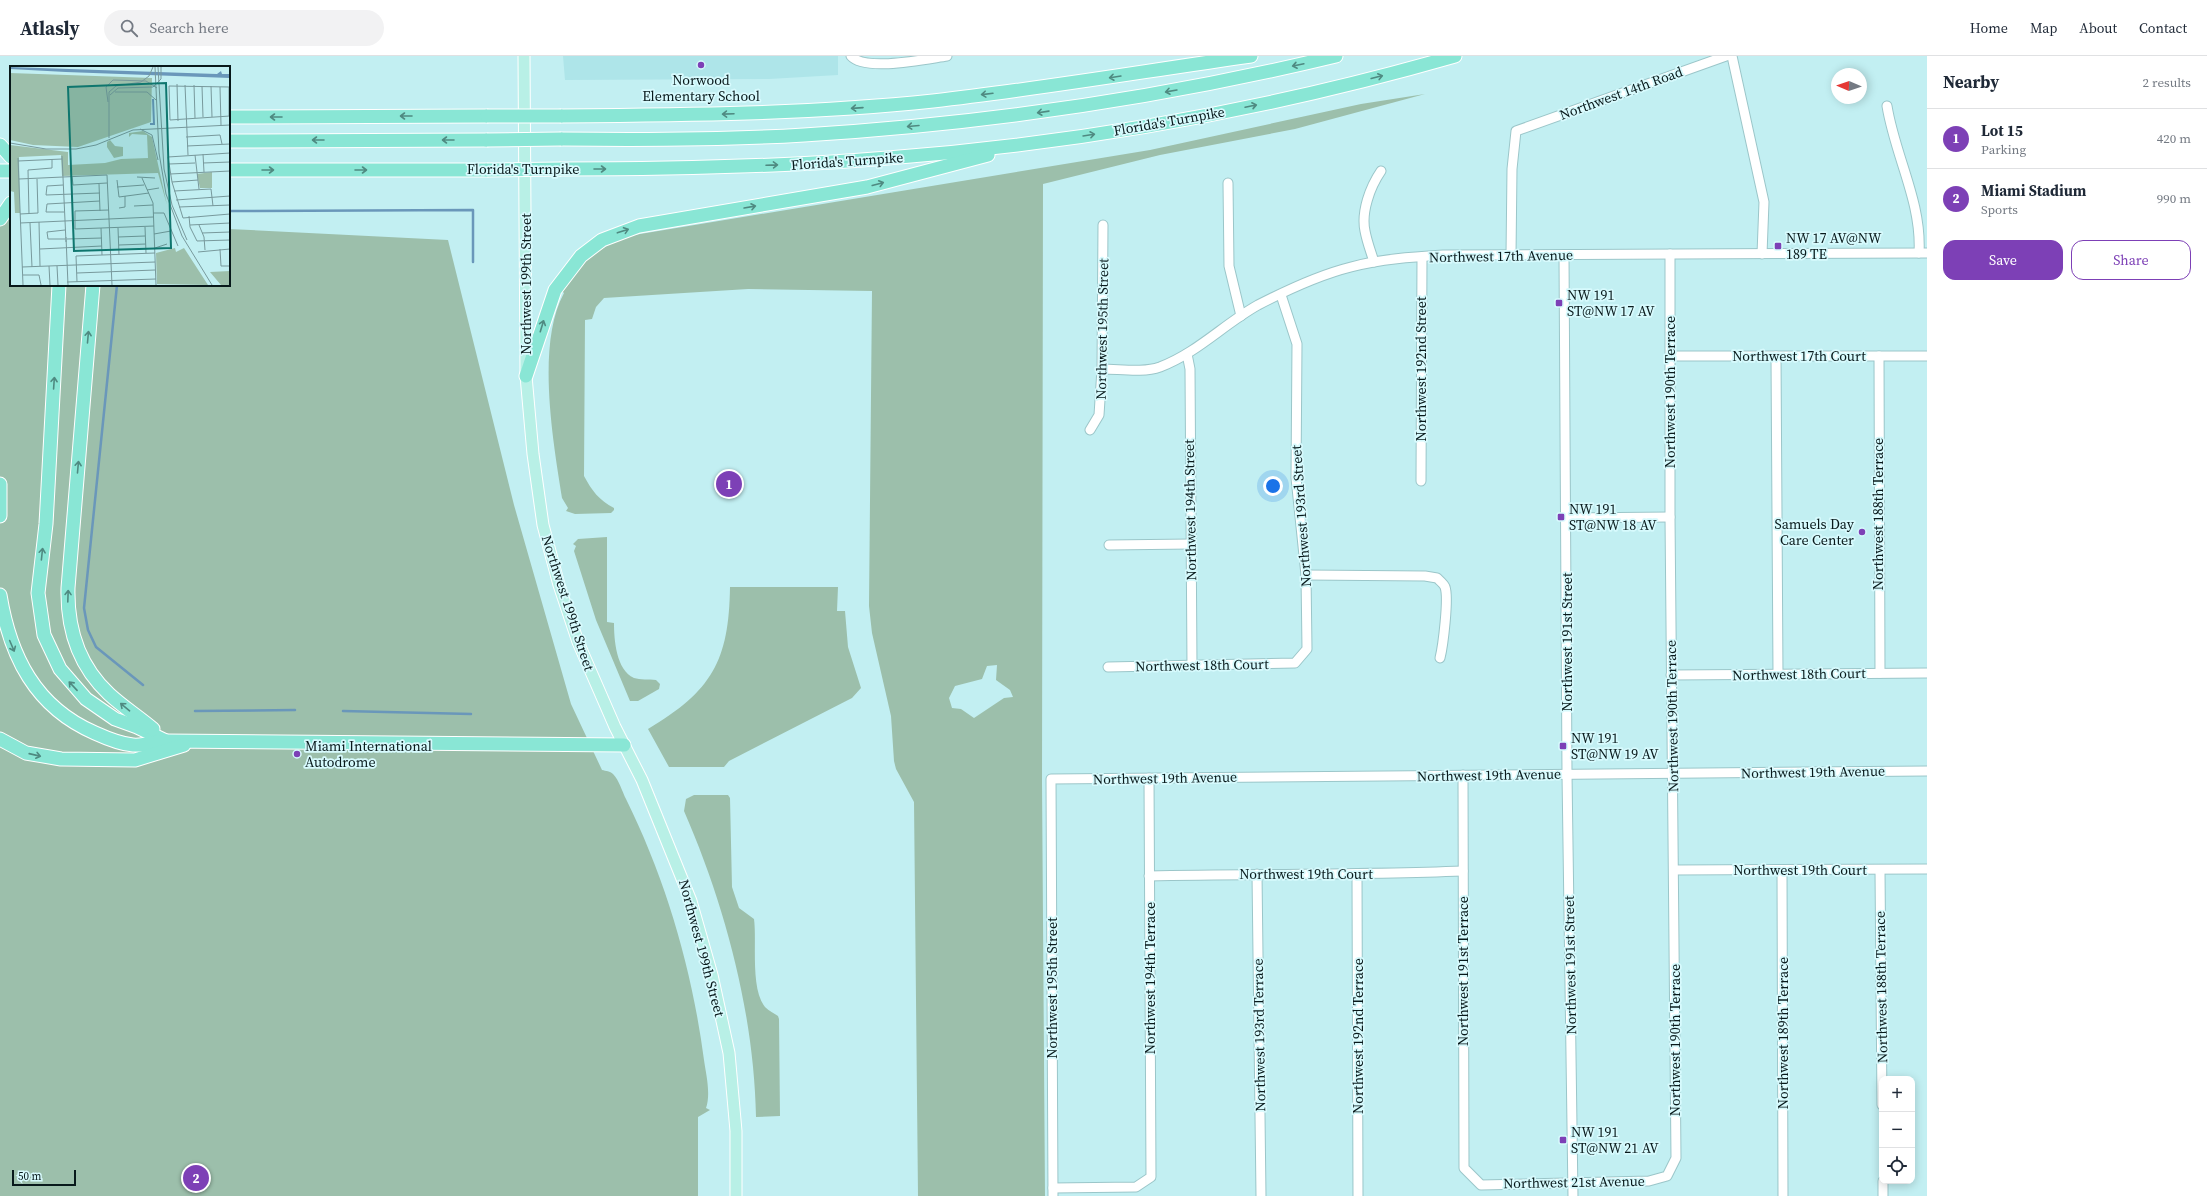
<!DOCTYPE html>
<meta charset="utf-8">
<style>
:root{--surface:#fff;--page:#f2f2f3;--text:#1f2937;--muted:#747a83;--line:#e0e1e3;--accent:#7d40b6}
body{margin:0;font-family:"Source Serif 4",serif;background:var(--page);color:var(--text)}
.controls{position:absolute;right:12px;bottom:12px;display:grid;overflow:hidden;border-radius:8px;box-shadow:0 2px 10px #0003}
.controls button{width:36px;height:36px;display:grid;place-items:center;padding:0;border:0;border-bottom:1px solid var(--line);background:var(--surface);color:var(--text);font:20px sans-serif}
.compass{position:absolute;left:1831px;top:12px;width:36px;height:36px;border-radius:50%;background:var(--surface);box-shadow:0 2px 10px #0003;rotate:272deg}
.scale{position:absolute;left:12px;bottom:10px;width:64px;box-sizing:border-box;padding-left:4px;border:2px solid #08191b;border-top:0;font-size:11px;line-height:14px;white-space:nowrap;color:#08191b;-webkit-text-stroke:3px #d7fafd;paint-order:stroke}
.you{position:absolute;left:1273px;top:430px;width:14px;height:14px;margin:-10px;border:3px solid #fff;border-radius:50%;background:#1a73e8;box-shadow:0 0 0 6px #1a73e833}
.badge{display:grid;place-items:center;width:26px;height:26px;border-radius:50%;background:var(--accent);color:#fff;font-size:13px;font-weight:700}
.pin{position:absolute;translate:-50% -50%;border:2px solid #fff;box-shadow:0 1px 4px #0006}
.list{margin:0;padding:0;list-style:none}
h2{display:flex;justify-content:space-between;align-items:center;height:52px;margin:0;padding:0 16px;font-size:17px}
h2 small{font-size:13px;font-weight:400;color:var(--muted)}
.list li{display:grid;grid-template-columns:26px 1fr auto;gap:12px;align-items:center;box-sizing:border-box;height:60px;padding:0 16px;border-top:1px solid var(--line)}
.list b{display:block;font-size:15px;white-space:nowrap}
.list p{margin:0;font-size:13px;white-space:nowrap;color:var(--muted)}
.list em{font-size:13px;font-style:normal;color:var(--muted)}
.actions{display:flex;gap:8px;padding:12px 16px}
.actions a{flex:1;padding:9px 0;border:1px solid var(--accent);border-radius:12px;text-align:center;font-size:14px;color:var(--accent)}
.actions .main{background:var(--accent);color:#fff}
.icon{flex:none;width:22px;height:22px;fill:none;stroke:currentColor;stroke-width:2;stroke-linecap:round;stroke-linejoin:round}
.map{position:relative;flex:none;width:1927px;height:1140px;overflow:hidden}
header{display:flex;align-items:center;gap:24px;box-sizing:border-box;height:56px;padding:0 20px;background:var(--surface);border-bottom:1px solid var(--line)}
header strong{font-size:19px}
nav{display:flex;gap:22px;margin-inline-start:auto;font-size:14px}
.search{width:280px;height:36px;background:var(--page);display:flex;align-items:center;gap:10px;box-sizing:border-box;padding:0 14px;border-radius:22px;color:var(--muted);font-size:15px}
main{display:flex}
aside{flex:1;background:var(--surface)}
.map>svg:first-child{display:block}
.built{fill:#aee5e9}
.green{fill:#9cbfab;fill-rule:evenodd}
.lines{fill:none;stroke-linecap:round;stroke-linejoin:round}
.stream{stroke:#6a97ba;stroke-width:2.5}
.minor-casing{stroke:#9bc6c9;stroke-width:11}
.major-casing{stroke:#fff;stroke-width:13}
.highway-casing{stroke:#fff;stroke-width:15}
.minor{stroke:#fff;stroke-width:9}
.major{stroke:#b8f0e6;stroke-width:11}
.highway{stroke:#89e6d5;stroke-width:13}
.highway-bridge-casing{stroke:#fff;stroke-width:15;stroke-linecap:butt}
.highway-bridge{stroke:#89e6d5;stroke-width:13}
.oneway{stroke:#4f8a81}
.poi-dot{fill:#7d40b6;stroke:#d7fafd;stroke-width:1.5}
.labels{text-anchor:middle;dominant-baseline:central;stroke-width:3.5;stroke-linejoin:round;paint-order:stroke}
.poi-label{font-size:14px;fill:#08191b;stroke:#d7fafd;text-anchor:start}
.street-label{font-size:14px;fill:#08191b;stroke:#d7fafd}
.inset-river{fill:none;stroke:#6a97ba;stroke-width:2}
.inset-road{fill:none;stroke:#78999c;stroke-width:1}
.view{fill:#0f766e;fill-opacity:0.15;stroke:#0f766e;stroke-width:2}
.inset-edge{fill:none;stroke:#08191b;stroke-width:2}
</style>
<header>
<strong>Atlasly</strong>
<div class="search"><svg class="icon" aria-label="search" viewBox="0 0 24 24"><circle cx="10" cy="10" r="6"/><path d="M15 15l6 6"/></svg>Search here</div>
<nav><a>Home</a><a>Map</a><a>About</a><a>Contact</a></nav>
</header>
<main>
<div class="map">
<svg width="1927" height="1140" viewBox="0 0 1927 1140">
<rect width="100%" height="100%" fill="#c2eff2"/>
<!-- built -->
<path class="built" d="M 563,0 L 838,0 L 838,19 L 769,23 L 565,24 Z"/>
<!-- green -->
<g class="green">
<path d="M 1425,38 L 1295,73 L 1160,99 L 1043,128 L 1042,727 L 1045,1140 L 918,1140 L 914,746 L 896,713 L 894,705 L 891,660 L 872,577 L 869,550 L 872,235 L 748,233 L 604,242 L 596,251 L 592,263 L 585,264 L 584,420 C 592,435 599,444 614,452 L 614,454 L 611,457 L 575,458 L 566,455 L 568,452 L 562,442 C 553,385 536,288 564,237 L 561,234 C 582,205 594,194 628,180 L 1150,94 L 1361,48 ZM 997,609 L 996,624 L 1010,634 L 1013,641 L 1004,642 L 974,662 L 961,653 L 952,652 L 949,642 L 955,630 L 982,623 L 987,610 Z"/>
<path d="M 0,161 L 11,161 L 11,229 L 229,229 L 229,173 L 448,184 L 514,449 L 571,648 L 602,714 C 606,715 610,715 613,718 C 619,724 622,735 626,743 C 666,824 692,913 704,1004 C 706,1018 711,1038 706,1052 L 710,1054 L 698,1061 L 698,1140 L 0,1140 Z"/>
<path d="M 607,481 L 607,566 L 614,567 C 614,583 616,614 634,622 C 640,624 649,623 656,624 L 660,628 L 659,633 L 638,645 L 630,645 L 596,564 L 574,495 L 576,490 L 573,488 L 578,483 Z"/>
<path d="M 730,531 L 838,531 L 837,555 L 845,555 L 848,591 L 861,632 L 852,642 L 729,705 L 724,711 L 669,711 L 648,673 C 712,635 729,605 730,531 Z"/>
<path d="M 694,739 L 728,739 L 730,742 L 732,831 L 739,852 L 754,863 C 757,886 750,932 765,951 C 769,955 774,957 778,960 L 779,963 L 780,1060 L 756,1061 C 754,957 725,849 684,755 L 686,743 Z"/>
</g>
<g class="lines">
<!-- stream -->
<g class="stream">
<path d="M 229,155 L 473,154 L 473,206"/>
<path d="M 117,229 L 84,552 L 88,574 L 96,591 L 143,629"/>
<path d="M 195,655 L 295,654"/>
<path d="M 343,655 L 471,658"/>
</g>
<defs>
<g id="minor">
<path d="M 851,0 C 865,16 926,3 947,0"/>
<path d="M 1732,0 L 1764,146 L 1762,198"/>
<path d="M 1887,50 C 1895,100 1922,146 1919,197"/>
<path d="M 1228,127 L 1229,210 L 1241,260"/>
<path d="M 1511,199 L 1512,113 L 1516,75 L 1726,0"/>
<path d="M 1564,199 L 1567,718 L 1573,1140"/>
<path d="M 1374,206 C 1371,196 1367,186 1365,175 C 1361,156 1370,131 1381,115"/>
<path d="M 1187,298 L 1190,313 L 1192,610"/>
<path d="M 1670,300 L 1927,300"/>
<path d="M 1776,300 L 1778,618"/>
<path d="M 1879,300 L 1880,617"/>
<path d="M 1102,313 C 1120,313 1143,317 1160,311 C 1197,297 1224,268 1258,249 C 1287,234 1319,219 1351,211 C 1381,203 1413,201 1444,199 L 1927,197"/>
<path d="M 1090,374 L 1099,359 L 1102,313 L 1103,169"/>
<path d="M 1421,425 L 1422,201"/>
<path d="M 1566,462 L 1670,461"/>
<path d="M 1109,489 L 1191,488"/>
<path d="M 1306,519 L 1425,520 L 1437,522 C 1439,524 1444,528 1445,531 C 1449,542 1443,590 1440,602"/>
<path d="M 1108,611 L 1295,607 L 1307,593 L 1306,519 L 1296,422 L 1297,288 L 1281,239"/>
<path d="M 1671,619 L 1927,617"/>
<path d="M 1463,719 L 1464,1112 L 1481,1129 L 1649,1125 L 1667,1120 L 1676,1102 L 1670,461 L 1670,198"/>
<path d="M 1674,814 L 1927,813"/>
<path d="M 1782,814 L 1783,1140"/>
<path d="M 1880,814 L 1882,1049"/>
<path d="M 1257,818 L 1261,1140"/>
<path d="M 1357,819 L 1358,1140"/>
<path d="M 1149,820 C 1254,818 1358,819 1463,815"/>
<path d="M 1883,1125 L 1883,1140"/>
<path d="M 1053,1132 L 1136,1131 L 1151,1121 L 1149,722"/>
<path d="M 1053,1140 L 1051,723 L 1927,715"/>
</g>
<path id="major" d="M 524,0 L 526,320 L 533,398 L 543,469 L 559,529 L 578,586 L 615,671 L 642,724 L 691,845 L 712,919 L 729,997 L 736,1075 L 736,1140"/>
<g id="highway">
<path d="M 561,60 C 685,59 809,58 933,45 C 1040,33 1145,15 1251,0"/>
<path d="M 229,61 L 487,60"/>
<path d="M 561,83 C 642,84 723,84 804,79 C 984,68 1162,42 1336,0"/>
<path d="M 229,85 L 487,84"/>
<path d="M 0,89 L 11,101"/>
<path d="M 561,113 C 670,113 779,111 888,102 C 1080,87 1271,53 1455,0"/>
<path d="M 229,114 L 487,114"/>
<path d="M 0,115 L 11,115"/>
<path d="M 0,163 L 11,147"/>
<path d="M 59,229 L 46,468 L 38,537 L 44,579 L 60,613 L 86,643 L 115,663 L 137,671 L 166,685"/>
<path d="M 93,229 L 68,532 C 67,573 79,610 109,638 C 123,651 139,661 153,673"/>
<path d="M 526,320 L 555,234 L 581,200 L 602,184 L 639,170 L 867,131 L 988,99"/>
<path d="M 0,428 L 0,460"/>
<path d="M 0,539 C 10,600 35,651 95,677 C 106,682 120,688 133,689 C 143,690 155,686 166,685 L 624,689"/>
<path d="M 0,683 L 26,697 L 61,703 L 135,704 L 184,689"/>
</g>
</defs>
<!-- minor casing -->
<use href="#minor" class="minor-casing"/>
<!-- major casing -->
<use href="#major" class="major-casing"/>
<!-- highway casing -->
<use href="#highway" class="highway-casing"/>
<!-- minor -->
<use href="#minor" class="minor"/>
<!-- major -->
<use href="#major" class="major"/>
<!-- highway -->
<use href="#highway" class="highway"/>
<defs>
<g id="highway-bridge">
<path d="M 487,60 L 561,60"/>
<path d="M 487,84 L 561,83"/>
<path d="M 487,114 L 561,113"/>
</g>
</defs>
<!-- highway-bridge casing -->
<use href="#highway-bridge" class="highway-bridge-casing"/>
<!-- highway-bridge -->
<use href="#highway-bridge" class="highway-bridge"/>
</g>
<!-- one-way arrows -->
<defs><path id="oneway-shaft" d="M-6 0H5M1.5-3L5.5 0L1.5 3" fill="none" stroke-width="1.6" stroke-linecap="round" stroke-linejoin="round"/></defs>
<g class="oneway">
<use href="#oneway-shaft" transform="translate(1298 9) rotate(168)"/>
<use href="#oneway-shaft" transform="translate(1115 21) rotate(171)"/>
<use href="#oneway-shaft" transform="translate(1377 21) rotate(-14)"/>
<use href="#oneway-shaft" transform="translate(1171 35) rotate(170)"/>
<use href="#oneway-shaft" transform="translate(987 38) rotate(173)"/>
<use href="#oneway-shaft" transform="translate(1251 50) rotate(-12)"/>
<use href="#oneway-shaft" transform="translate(857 52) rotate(176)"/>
<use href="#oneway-shaft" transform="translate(1043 56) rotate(172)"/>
<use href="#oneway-shaft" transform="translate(728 58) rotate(178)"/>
<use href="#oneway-shaft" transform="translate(406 60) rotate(180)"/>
<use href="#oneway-shaft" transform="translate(276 61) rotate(180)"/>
<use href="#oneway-shaft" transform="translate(913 70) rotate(175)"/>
<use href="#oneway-shaft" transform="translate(1089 79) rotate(-9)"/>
<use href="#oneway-shaft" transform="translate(318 84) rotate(180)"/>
<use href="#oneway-shaft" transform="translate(448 84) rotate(180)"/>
<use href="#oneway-shaft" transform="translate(772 109) rotate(-2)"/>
<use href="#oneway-shaft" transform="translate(600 113)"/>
<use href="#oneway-shaft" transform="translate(268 114)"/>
<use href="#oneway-shaft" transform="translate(361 114)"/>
<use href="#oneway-shaft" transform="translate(878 128) rotate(-15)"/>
<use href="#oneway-shaft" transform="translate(750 151) rotate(-10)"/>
<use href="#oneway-shaft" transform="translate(623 175) rotate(-18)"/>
<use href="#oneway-shaft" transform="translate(542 270) rotate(-73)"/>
<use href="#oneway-shaft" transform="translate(88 281) rotate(-85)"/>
<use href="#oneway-shaft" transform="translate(54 327) rotate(-86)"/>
<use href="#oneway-shaft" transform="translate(78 411) rotate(-85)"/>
<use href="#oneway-shaft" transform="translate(42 498) rotate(-84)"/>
<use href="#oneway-shaft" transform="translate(68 540) rotate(-88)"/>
<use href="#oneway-shaft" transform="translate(12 590) rotate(67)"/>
<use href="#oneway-shaft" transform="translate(73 630) rotate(-133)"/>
<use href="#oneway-shaft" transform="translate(125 651) rotate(-140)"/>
<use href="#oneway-shaft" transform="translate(35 699) rotate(13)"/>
</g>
<!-- markers -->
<g class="poi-dot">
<circle cx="701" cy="9" r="4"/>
<rect x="1774" y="186" width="8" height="8" rx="2"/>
<rect x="1555" y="243" width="8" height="8" rx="2"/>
<rect x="1557" y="457" width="8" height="8" rx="2"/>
<circle cx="1862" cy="476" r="4"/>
<rect x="1559" y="686" width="8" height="8" rx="2"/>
<circle cx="297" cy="698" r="4"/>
<rect x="1559" y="1080" width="8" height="8" rx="2"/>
</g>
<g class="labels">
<!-- poi labels -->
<g class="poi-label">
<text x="701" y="24" text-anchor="middle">Norwood<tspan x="701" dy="16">Elementary School</tspan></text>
<text x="1786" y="182">NW 17 AV@NW<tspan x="1786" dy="16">189 TE</tspan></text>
<text x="1567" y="239">NW 191<tspan x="1567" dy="16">ST@NW 17 AV</tspan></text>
<text x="1569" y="453">NW 191<tspan x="1569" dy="16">ST@NW 18 AV</tspan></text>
<text x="1854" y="468" text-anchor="end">Samuels Day<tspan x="1854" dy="16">Care Center</tspan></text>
<text x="1571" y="682">NW 191<tspan x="1571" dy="16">ST@NW 19 AV</tspan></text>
<text x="305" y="690">Miami International<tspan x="305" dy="16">Autodrome</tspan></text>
<text x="1571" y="1076">NW 191<tspan x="1571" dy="16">ST@NW 21 AV</tspan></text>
</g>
<!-- street labels -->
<g class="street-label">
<text transform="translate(1621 37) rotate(-20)">Northwest 14th Road</text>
<text transform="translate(1169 65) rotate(-10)">Florida's Turnpike</text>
<text transform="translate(847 105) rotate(-4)">Florida's Turnpike</text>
<text x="523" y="113">Florida's Turnpike</text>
<text transform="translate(1501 200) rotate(-1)">Northwest 17th Avenue</text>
<text transform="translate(526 228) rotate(-90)">Northwest 199th Street</text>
<text transform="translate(1102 273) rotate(-89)">Northwest 195th Street</text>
<text x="1799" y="300">Northwest 17th Court</text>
<text transform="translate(1421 313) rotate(-90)">Northwest 192nd Street</text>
<text transform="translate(1670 336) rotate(-90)">Northwest 190th Terrace</text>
<text transform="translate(1190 454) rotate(-91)">Northwest 194th Street</text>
<text transform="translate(1878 458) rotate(-90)">Northwest 188th Terrace</text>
<text transform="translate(1301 460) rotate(-94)">Northwest 193rd Street</text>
<text transform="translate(568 547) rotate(72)">Northwest 199th Street</text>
<text transform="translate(1567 586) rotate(-90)">Northwest 191st Street</text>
<text transform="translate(1202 609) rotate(-1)">Northwest 18th Court</text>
<text transform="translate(1799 618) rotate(-1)">Northwest 18th Court</text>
<text transform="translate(1672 660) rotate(-91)">Northwest 190th Terrace</text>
<text transform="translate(1813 716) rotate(-1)">Northwest 19th Avenue</text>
<text transform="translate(1489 719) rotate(-1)">Northwest 19th Avenue</text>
<text transform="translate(1165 722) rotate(-1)">Northwest 19th Avenue</text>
<text x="1800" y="814">Northwest 19th Court</text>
<text x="1306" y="818">Northwest 19th Court</text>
<text transform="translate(702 892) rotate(75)">Northwest 199th Street</text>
<text transform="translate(1570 909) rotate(-91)">Northwest 191st Street</text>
<text transform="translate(1463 915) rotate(-90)">Northwest 191st Terrace</text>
<text transform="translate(1150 922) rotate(-90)">Northwest 194th Terrace</text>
<text transform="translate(1881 931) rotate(-91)">Northwest 188th Terrace</text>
<text transform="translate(1052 932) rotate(-90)">Northwest 195th Street</text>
<text transform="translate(1783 977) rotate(-90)">Northwest 189th Terrace</text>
<text transform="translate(1259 979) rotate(-91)">Northwest 193rd Terrace</text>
<text transform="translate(1358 980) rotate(-90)">Northwest 192nd Terrace</text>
<text transform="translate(1675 984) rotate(-90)">Northwest 190th Terrace</text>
<text transform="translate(1574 1126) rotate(-1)">Northwest 21st Avenue</text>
</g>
</g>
<!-- overview -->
<g transform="translate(10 10)">
<rect width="220" height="220" fill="#c2eff2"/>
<path d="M 0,7 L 142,12 L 141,56 L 68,81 L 23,79 L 0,74 ZM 133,65 L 142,71 L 157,139 L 148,107 L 52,110 L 51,89 L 9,91 L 10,147 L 5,147 L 4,126 L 0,125 L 0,79 L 58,86 L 58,99 L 95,97 L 111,93 L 138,92 L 137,69 L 122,68 L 119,71 L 119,67 ZM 100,74 L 105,80 L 113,81 L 113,90 L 104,92 L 97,81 L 97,76 ZM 202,106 L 202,122 L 190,122 L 187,108 ZM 165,182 L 166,186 L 174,182 L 198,219 L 147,218 L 146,187 ZM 220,205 L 220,219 L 211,219 L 200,206 Z" fill="#9cbfab"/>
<path d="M 0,1 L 207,8 L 211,5 L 212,8 L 220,8 L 220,12 L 56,6 L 0,3 Z" fill="#6a97ba"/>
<path class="inset-river" d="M 140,58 L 144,58 L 143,33"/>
<path class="inset-road" d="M 145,1 L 149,87 L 156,128 L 172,170 L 202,219M 148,1 L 154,103 L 162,139 L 177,174M 167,18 L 168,55M 175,19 L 178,89M 184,19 L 185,52M 192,20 L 193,51M 201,20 L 202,51M 210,21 L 211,59M 219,21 L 219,50M 220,21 L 159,20 L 160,54 L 220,50M 105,26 L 137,26 L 146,34M 100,29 L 108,22 L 143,21 L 151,13 L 151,1M 98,36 L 96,21 L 103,14 L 136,15 L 147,22M 130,63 L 142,69 L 148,94M 176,71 L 210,69 L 212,78M 99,72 L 99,26 L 106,20 L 131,16 L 139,10 L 143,1M 0,77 L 36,83 L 66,83 L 86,79 L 123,64 L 220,59M 177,80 L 220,78M 220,87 L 158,91 L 162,116 L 173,152 L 220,148M 193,88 L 194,106M 185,89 L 189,123M 52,90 L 56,176M 8,92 L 13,219M 8,95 L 52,93M 193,97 L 220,96M 159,98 L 185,97M 160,108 L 220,105M 62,110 L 63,119 L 97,117M 127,111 L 145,112M 132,112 L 143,137 L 146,219M 9,113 L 97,109 L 102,219M 107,114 L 109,131 L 139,127M 162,116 L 188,114M 89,118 L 90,145M 53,119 L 37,120 L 36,129 L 90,127M 107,121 L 134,119M 137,124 L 149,122M 164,125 L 201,123 L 203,140M 166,134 L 220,130M 124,140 L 143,139M 169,141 L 220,139M 109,142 L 115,141 L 115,130M 99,144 L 65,145 L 65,163 L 144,160M 54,146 L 36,146 L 37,138 L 90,135M 143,147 L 154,147 L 168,180M 10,148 L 28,147 L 27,113M 19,148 L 18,104 L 42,102 L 42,93M 179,150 L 180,161 L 187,175 L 220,174M 29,156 L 30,200M 10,157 L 143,151M 20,157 L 22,201M 180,159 L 220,157M 189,159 L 194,171 L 195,184M 135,161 L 136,187M 91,162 L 92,189M 108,162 L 109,189M 192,167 L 220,166M 144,168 L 161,165M 56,171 L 58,219M 108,171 L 135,170M 55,173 L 38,173 L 37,166 L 55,164M 57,173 L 92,172M 109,179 L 136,178M 145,182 L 157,178M 30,183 L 92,180M 210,183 L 211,200 L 220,200M 188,186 L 220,183M 39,200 L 40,219M 47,200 L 48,219M 12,201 L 145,196M 67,207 L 145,204M 13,209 L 29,209 L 31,219M 57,216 L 146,213M 67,216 L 66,190 L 145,187"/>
<path class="view" d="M 156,17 L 161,182 L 64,185 L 58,21 Z"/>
<rect width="220" height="220" class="inset-edge"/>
</g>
</svg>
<div class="controls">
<button>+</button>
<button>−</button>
<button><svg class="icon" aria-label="locate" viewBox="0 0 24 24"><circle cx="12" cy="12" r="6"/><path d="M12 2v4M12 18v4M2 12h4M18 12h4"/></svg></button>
</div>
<svg class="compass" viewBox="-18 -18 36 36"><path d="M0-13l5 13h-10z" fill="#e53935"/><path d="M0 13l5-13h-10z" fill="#747a83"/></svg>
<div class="scale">50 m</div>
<div class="you"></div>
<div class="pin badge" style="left:729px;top:428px">1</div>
<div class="pin badge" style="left:196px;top:1122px">2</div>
</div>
<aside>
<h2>Nearby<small>2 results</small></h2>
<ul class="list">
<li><span class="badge">1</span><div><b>Lot 15</b><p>Parking</p></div><em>420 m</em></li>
<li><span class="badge">2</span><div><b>Miami Stadium</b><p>Sports</p></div><em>990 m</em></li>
</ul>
<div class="actions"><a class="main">Save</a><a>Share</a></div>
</aside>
</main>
